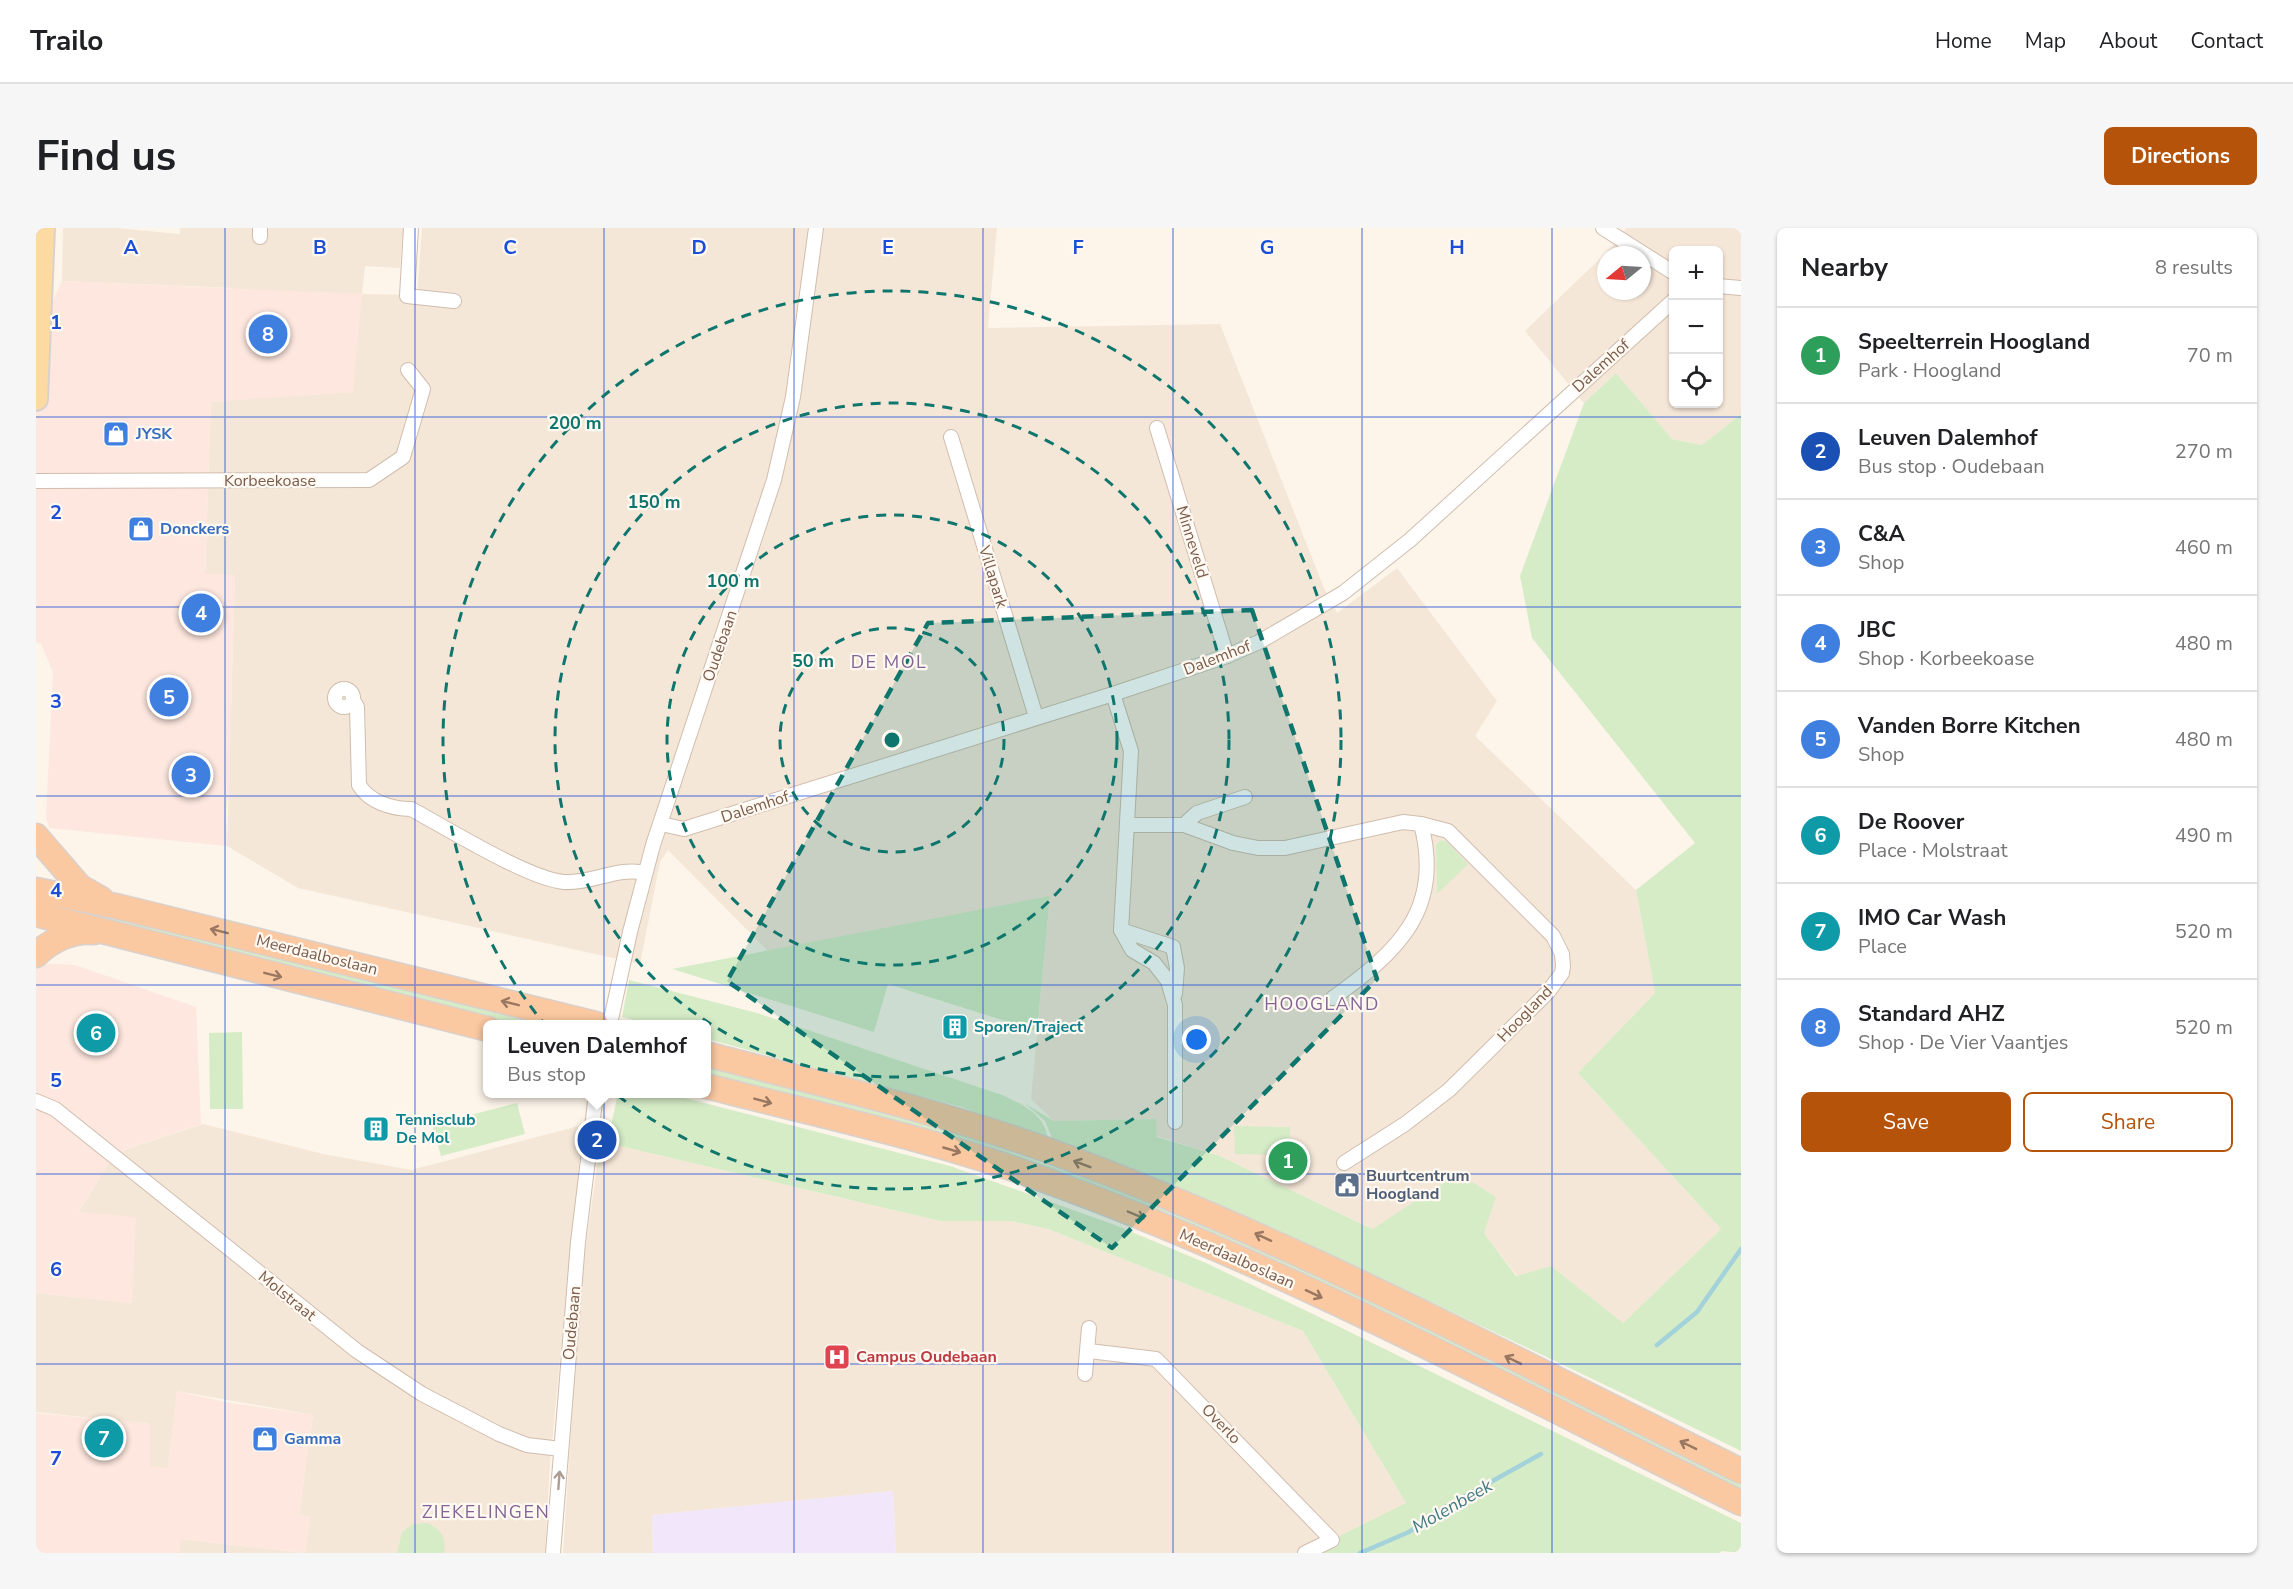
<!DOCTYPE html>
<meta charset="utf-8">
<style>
:root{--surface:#fff;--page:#f6f6f6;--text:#202124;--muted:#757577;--line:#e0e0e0;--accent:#b45309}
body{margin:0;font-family:"Nunito Sans",sans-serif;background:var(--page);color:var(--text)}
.controls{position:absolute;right:18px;top:18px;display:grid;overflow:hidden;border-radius:9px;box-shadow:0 2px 4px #0004}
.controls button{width:54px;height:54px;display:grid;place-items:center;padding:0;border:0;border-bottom:2px solid var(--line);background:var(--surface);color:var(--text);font:30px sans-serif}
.compass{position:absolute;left:1561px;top:18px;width:54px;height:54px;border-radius:50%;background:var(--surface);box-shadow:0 2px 4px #0004;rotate:252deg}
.you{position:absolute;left:1161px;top:812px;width:21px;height:21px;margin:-15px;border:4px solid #fff;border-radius:50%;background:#1a73e8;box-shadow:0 0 0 9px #1a73e833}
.badge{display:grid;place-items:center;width:39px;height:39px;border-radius:50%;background:var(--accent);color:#fff;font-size:20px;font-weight:700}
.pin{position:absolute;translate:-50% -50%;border:3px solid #fff;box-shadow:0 2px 6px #0006}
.popup{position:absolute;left:447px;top:792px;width:228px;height:78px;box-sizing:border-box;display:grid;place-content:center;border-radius:9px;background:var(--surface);filter:drop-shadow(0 2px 4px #0005);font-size:20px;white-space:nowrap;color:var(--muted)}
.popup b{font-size:22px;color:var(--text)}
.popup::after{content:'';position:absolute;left:50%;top:100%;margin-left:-12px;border:12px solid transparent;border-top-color:var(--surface)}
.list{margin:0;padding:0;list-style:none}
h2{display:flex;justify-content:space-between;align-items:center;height:78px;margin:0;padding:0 24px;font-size:26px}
h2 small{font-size:20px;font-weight:400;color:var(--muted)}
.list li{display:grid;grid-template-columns:39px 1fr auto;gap:18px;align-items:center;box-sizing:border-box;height:96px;padding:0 24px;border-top:2px solid var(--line)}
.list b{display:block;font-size:22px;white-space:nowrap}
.list p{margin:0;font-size:20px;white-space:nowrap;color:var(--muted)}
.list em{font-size:20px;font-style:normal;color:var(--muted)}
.actions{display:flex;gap:12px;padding:18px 24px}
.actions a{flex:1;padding:14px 0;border:2px solid var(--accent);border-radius:9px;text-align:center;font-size:21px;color:var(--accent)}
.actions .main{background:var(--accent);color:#fff}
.icon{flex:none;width:33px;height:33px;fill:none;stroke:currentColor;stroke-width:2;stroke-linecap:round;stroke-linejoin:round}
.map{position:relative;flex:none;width:1705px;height:1325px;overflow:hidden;border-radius:9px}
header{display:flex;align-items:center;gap:36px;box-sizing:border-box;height:84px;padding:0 30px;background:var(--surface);border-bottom:2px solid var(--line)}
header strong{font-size:28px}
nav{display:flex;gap:33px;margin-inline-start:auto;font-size:21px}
.intro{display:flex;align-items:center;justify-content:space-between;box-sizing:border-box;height:144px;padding:0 36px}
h1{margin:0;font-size:42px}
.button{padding:15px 27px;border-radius:9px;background:var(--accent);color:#fff;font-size:21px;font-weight:700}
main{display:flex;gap:36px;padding:0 36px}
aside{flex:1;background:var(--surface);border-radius:9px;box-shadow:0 2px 4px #0004}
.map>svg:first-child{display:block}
.residential{fill:#f5e7d8;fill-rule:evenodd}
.commercial{fill:#fde7de}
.education{fill:#f2e6fa}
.green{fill:#d6ecc7}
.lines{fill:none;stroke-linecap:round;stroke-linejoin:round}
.stream{stroke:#a3d2da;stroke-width:4.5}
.minor-casing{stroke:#d0bdae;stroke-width:16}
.primary-casing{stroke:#d9d1cd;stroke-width:26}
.trunk-casing{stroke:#d9d1cd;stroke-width:27}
.minor{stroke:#fff;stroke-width:14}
.primary{stroke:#fcdaa2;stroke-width:22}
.trunk{stroke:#fac8a1;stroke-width:24}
.oneway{stroke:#997761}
.oneway2{stroke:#af9d94}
.marked{fill:#0f766e;fill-opacity:0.2;stroke:#0f766e;stroke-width:4.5;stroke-dasharray:12 8;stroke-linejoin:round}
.grid{fill:none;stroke:#1d4ed8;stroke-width:1.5;stroke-opacity:0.55}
.ring{fill:none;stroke:#0f766e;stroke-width:3;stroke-dasharray:10 8}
.labels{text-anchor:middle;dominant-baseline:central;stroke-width:4.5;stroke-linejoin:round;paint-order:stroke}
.street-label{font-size:16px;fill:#795c4c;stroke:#fff9f1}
.shop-label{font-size:16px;font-weight:bold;fill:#366cbe;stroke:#fff9f1;text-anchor:start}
.culture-label{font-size:16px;font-weight:bold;fill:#0d838f;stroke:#fff9f1;text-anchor:start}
.service-label{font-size:16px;font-weight:bold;fill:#4e5e75;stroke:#fff9f1;text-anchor:start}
.health-label{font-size:16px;font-weight:bold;fill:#be3a42;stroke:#fff9f1;text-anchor:start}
.neighbourhood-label{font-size:18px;letter-spacing:1.5px;fill:#846495;stroke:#fff9f1}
.water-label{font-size:18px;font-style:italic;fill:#417b86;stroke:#fff9f1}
.grid-label{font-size:20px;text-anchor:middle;font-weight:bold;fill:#1d4ed8;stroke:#fff9f1;stroke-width:4.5;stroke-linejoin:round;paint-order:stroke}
.centre{fill:#0f766e;stroke:#fff9f1;stroke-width:3}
.ring-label{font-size:18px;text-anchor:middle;font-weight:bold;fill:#0f766e;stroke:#fff9f1;stroke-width:4.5;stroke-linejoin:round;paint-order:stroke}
</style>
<header>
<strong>Trailo</strong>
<nav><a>Home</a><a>Map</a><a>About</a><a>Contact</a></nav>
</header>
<div class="intro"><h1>Find us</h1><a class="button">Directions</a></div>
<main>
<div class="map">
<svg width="1705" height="1325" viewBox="0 0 1705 1325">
<rect width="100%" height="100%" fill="#fdf5ea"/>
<!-- residential -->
<g class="residential">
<path d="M 27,0 L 80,0 L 144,6 L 144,0 L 367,0 L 364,40 L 329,38 L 326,66 L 381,67 L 386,0 L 961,0 L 952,100 L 1184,96 L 1288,360 L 1301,385 L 1361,340 L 1461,473 L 1439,508 L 1600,662 L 1619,765 L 1542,845 L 1685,1001 L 1587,1095 L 1515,1038 L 1481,1048 L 1448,1005 L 1422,945 L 1336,1001 L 1184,928 L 1121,908 L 1119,891 L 1018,893 L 995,871 L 1014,669 L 732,723 L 632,622 L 624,634 L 604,736 L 262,660 L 191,618 L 199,347 L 169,347 L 175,173 L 316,164 L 196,60 L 26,53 Z"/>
<path d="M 1590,0 L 1705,0 L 1705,186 L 1666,217 L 1636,211 L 1580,145 L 1548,175 L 1489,103 L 1575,20 ZM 1638,22 L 1682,22 L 1682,176 L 1638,176 ZM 1570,27 L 1606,27 L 1606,63 L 1570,63 Z"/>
<path d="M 167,896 L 287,926 L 375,942 L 547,897 L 514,1235 L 509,1325 L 269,1325 L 274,1289 L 263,1287 L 277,1187 L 141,1163 L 132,1240 L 114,1239 L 114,1196 L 0,1184 L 0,1065 L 96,1075 L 42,985 L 79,925 Z"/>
<path d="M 571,915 L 904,993 L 975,993 L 1012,1001 L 1267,1103 L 1370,1275 L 1302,1311 L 1283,1325 L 860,1325 L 857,1263 L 616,1287 L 617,1325 L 527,1325 L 544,1061 L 561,938 Z"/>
<path d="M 144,1311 L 268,1325 L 143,1325 Z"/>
</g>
<!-- commercial -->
<g class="commercial">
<path d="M 26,53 L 326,66 L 317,164 L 175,174 L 169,346 L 199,347 L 193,561 L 190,583 L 191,618 L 13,600 L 10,589 L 17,444 L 5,416 L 0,414 L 0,171 L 3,103 Z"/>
<path d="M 0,735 L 39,737 L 160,779 L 165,896 L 79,925 L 42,984 L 100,989 L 96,1075 L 0,1065 Z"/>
<path d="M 141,1163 L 189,1174 L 277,1187 L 263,1287 L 274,1289 L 269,1325 L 145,1311 L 143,1325 L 0,1325 L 0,1185 L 114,1196 L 114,1238 L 132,1240 Z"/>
</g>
<!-- education -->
<path class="education" d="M 857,1263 L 860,1325 L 617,1325 L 616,1287 Z"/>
<!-- green -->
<g class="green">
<path d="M 1580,145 L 1636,211 L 1666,217 L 1705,186 L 1705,1223 C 1583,1163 1460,1105 1337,1047 C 1231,998 1126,950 1016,910 L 1009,893 L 988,875 L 1018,893 L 1120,891 L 1121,909 L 1184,928 L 1336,1001 L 1422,945 L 1460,969 L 1448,1005 L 1480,1048 L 1515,1038 L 1587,1095 L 1685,1001 L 1542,845 L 1619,765 L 1600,662 L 1659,615 L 1496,410 L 1484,348 L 1548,175 Z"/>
<path d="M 1405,612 L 1411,614 L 1432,636 L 1401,666 L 1400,617 Z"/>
<path d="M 1014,668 L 1001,803 L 852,756 L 838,804 L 636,741 Z"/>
<path d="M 18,672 L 513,796 L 458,796 L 17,684 Z"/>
<path d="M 593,752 L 721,785 L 966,867 C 986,876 1008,886 1012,910 L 925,879 L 671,811 L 670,796 L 614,796 L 586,789 Z"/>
<path d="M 206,804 L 207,881 L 174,881 L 173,805 Z"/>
<path d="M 670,837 L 928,908 L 1129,978 L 1298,1055 L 1705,1253 L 1705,1269 L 1228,1035 L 671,851 Z"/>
<path d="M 582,866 L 633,866 L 914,938 L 1079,997 L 1170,1035 L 1277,1086 L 1705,1295 L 1705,1325 L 1686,1323 L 1684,1325 L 1269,1325 L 1370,1275 L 1267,1103 L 1012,1001 L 975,993 L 904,993 L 571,915 Z"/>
<path d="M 481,875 L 489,906 L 405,928 L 396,897 Z"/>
<path d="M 1198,898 L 1254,899 L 1253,927 L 1199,926 Z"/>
<path d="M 391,1295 C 406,1302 410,1309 408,1325 L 361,1325 L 366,1304 L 377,1296 Z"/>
</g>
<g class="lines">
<!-- stream -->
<g class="stream">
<path d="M 1621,1117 L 1661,1084 L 1705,1021"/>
<path d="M 1324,1325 L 1373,1304 L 1406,1281 L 1505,1226"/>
</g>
<defs>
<g id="minor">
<path d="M 375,0 L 371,68 L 418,73"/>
<path d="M 1567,0 L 1638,45"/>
<path d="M 224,9 L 224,0"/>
<path d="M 1682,58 L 1705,60"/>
<path d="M 1121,200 L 1191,428"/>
<path d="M 915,209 L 1000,489"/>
<path d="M 0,253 L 333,252 L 367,229 L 387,161 L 372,142"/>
<circle cx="308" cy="470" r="9"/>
<path d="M 1077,466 L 1095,523 L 1085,702 L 1096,722 L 1118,735 L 1132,753 L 1139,777 L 1139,894"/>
<path d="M 317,472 L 321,479 L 323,557 C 333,574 356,581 375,581 C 411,600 492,651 528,654 C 555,656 583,638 609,645"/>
<path d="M 625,596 L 648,601 L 1077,466 L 1191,428 L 1223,414 L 1307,365 L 1374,312 L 1638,72"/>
<path d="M 1091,597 L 1148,597 L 1197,615 L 1222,620 L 1249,620 L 1367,594 L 1385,596 C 1408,682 1361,724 1297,770"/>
<path d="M 1148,597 L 1161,585 L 1209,569"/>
<path d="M 1085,702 L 1137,719 L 1141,740 L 1139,766"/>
<path d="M 574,796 L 594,704 L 617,617 L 738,252 L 757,169 L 780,0"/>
<path d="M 0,873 L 19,881 L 321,1123 L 386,1166 L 463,1206 L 491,1217 L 525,1221"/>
<path d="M 1308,935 L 1369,896 L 1413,862 L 1512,764 L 1526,745 L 1527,738 L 1526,726 L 1517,708 L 1412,603 L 1385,596"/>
<path d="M 1053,1123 L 1120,1131 L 1296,1312 L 1269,1325"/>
<path d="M 1049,1146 L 1053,1100"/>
<path d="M 517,1325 L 542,1014 L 560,866"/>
</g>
<path id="primary" d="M 0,171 L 7,0"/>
<g id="trunk">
<path d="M 0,608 L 44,659 L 65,671"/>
<path d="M 0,662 L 84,679 L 560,796"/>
<path d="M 0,686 L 452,801"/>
<path d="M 0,727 C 15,712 37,702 58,704"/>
<path d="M 670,826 C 784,856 900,882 1011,922 C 1251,1009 1477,1131 1705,1243"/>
<path d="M 670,858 C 782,887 898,911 1006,951 C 1248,1038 1475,1162 1705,1275"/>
</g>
</defs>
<!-- minor casing -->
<use href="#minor" class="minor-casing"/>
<!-- primary casing -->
<use href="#primary" class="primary-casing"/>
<!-- trunk casing -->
<use href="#trunk" class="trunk-casing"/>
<!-- minor -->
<use href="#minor" class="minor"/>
<!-- primary -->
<use href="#primary" class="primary"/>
<!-- trunk -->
<use href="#trunk" class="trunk"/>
</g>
<!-- one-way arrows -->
<defs><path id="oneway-shaft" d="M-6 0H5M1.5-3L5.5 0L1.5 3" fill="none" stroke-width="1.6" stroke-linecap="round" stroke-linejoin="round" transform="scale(1.5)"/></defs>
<g class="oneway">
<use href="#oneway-shaft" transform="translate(183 703) rotate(-166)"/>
<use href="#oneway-shaft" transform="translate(237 747) rotate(14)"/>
<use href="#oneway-shaft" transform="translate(474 775) rotate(-166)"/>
<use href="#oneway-shaft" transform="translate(727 873) rotate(15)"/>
<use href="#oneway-shaft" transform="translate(916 922) rotate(16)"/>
<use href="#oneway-shaft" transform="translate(1046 936) rotate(-159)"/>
<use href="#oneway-shaft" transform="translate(1100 987) rotate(23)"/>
<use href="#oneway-shaft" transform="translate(1227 1009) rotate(-155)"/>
<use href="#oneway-shaft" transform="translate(1278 1066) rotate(25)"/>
<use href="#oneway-shaft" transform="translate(1477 1132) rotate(-154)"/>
<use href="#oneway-shaft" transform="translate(1652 1217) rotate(-154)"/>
</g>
<use class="oneway2" href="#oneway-shaft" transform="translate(523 1252) rotate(-86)"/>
<!-- marked area -->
<path class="marked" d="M 1216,382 L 1341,751 L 1076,1020 L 691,753 L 892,395 Z"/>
<!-- grid -->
<path class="grid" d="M 189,0 L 189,1325M 379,0 L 379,1325M 568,0 L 568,1325M 758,0 L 758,1325M 947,0 L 947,1325M 1137,0 L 1137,1325M 1326,0 L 1326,1325M 1516,0 L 1516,1325M 0,189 L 1705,189M 0,379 L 1705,379M 0,568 L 1705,568M 0,757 L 1705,757M 0,946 L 1705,946M 0,1136 L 1705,1136"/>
<!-- distance rings -->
<g class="ring">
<circle cx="856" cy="512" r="112"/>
<circle cx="856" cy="512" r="225"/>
<circle cx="856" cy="512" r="337"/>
<circle cx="856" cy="512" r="449"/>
</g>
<!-- icons -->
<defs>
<symbol id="shop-square" viewBox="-11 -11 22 22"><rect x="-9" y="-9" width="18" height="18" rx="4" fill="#3f7fe0" stroke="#fff9f1"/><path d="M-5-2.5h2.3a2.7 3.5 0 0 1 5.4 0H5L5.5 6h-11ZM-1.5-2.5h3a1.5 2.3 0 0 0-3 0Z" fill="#fff"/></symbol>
<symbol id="building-square" viewBox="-11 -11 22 22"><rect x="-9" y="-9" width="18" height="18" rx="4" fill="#0f9aa8" stroke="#fff9f1"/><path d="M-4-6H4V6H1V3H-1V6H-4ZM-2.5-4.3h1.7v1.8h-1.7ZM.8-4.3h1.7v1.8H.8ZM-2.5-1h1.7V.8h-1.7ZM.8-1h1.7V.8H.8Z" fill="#fff"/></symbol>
<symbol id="civic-square" viewBox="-11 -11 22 22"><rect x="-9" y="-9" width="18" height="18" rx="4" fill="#5c6f8a" stroke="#fff9f1"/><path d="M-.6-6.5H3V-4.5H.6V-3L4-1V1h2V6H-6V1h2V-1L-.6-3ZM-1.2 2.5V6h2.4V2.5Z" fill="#fff"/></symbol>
<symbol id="hospital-square" viewBox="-11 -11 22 22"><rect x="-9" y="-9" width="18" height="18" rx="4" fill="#e0444e" stroke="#fff9f1"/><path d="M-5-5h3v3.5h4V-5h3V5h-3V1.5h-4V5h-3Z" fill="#fff"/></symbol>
</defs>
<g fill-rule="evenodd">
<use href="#shop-square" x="65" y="191" width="30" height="30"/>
<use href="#shop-square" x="90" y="286" width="30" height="30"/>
<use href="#building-square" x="904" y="784" width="30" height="30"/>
<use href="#building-square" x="325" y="886" width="30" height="30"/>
<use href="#civic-square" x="1296" y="942" width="30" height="30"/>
<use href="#hospital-square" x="786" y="1114" width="30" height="30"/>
<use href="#shop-square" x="214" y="1196" width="30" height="30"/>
</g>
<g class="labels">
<!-- street labels -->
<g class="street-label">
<text transform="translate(1565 138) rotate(-42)">Dalemhof</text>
<text x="234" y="253">Korbeekoase</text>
<text transform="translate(1156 314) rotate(73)">Minneveld</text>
<text transform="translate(957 349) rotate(73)">Villapark</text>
<text transform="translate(684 418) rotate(-71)">Oudebaan</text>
<text transform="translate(1181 430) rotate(-21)">Dalemhof</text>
<text transform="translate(719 579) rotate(-18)">Dalemhof</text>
<text transform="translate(281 727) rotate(14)">Meerdaalboslaan</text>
<text transform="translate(1489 786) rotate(-46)">Hoogland</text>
<text transform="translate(1201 1031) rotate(24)">Meerdaalboslaan</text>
<text transform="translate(251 1068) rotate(39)">Molstraat</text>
<text transform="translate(536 1095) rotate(-85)">Oudebaan</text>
<text transform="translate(1185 1196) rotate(46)">Overlo</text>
</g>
<!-- shop labels -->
<g class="shop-label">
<text x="100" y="206">JYSK</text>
<text x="124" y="301">Donckers</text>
<text x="248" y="1211">Gamma</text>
</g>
<!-- culture labels -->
<g class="culture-label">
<text x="938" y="799">Sporen/Traject</text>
<text x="360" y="892">Tennisclub<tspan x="360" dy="18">De Mol</tspan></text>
</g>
<!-- service labels -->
<g class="service-label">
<text x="1330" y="948">Buurtcentrum<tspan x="1330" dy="18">Hoogland</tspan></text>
</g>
<!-- health labels -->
<g class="health-label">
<text x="820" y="1129">Campus Oudebaan</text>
</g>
<!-- neighbourhood labels -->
<g class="neighbourhood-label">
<text x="853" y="434">DE MOL</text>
<text x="1286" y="776">HOOGLAND</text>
<text x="450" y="1284">ZIEKELINGEN</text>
</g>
<!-- water labels -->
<g class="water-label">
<text transform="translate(1416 1278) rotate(-30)">Molenbeek</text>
</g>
</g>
<g class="grid-label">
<text x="95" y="26">A</text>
<text x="284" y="26">B</text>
<text x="474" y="26">C</text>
<text x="663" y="26">D</text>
<text x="852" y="26">E</text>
<text x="1042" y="26">F</text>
<text x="1231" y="26">G</text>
<text x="1421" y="26">H</text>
<text x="20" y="101">1</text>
<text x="20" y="291">2</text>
<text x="20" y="480">3</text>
<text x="20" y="669">4</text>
<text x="20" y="859">5</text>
<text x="20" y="1048">6</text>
<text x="20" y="1237">7</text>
</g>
<circle cx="856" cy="512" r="9" class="centre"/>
<g class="ring-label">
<text x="539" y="201">200 m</text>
<text x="618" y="280">150 m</text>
<text x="697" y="359">100 m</text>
<text x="777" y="439">50 m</text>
</g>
</svg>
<div class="controls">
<button>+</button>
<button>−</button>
<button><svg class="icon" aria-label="locate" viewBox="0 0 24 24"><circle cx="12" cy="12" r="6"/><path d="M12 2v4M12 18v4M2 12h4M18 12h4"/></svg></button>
</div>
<svg class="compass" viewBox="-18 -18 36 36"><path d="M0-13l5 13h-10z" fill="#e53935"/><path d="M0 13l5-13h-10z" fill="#757577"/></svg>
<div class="you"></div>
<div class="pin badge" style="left:1252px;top:933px;background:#2e9e5b">1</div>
<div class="pin badge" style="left:561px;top:912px;background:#1a4fb4">2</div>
<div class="popup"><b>Leuven Dalemhof</b>Bus stop</div>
<div class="pin badge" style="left:155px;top:547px;background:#3f7fe0">3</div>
<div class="pin badge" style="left:165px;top:385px;background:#3f7fe0">4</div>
<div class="pin badge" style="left:133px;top:469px;background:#3f7fe0">5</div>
<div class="pin badge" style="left:60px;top:805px;background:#0f9aa8">6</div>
<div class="pin badge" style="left:68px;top:1210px;background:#0f9aa8">7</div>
<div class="pin badge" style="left:232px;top:106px;background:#3f7fe0">8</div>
</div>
<aside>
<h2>Nearby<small>8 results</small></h2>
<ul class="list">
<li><span class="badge" style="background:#2e9e5b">1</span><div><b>Speelterrein Hoogland</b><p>Park · Hoogland</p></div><em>70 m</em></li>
<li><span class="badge" style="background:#1a4fb4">2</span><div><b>Leuven Dalemhof</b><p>Bus stop · Oudebaan</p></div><em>270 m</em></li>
<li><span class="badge" style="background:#3f7fe0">3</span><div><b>C&amp;A</b><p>Shop</p></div><em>460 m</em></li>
<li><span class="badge" style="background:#3f7fe0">4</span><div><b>JBC</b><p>Shop · Korbeekoase</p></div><em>480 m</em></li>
<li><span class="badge" style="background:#3f7fe0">5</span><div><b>Vanden Borre Kitchen</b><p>Shop</p></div><em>480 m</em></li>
<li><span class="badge" style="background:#0f9aa8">6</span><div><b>De Roover</b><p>Place · Molstraat</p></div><em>490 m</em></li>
<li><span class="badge" style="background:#0f9aa8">7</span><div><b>IMO Car Wash</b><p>Place</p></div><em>520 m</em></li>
<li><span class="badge" style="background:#3f7fe0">8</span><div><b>Standard AHZ</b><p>Shop · De Vier Vaantjes</p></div><em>520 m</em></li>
</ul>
<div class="actions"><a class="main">Save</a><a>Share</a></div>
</aside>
</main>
